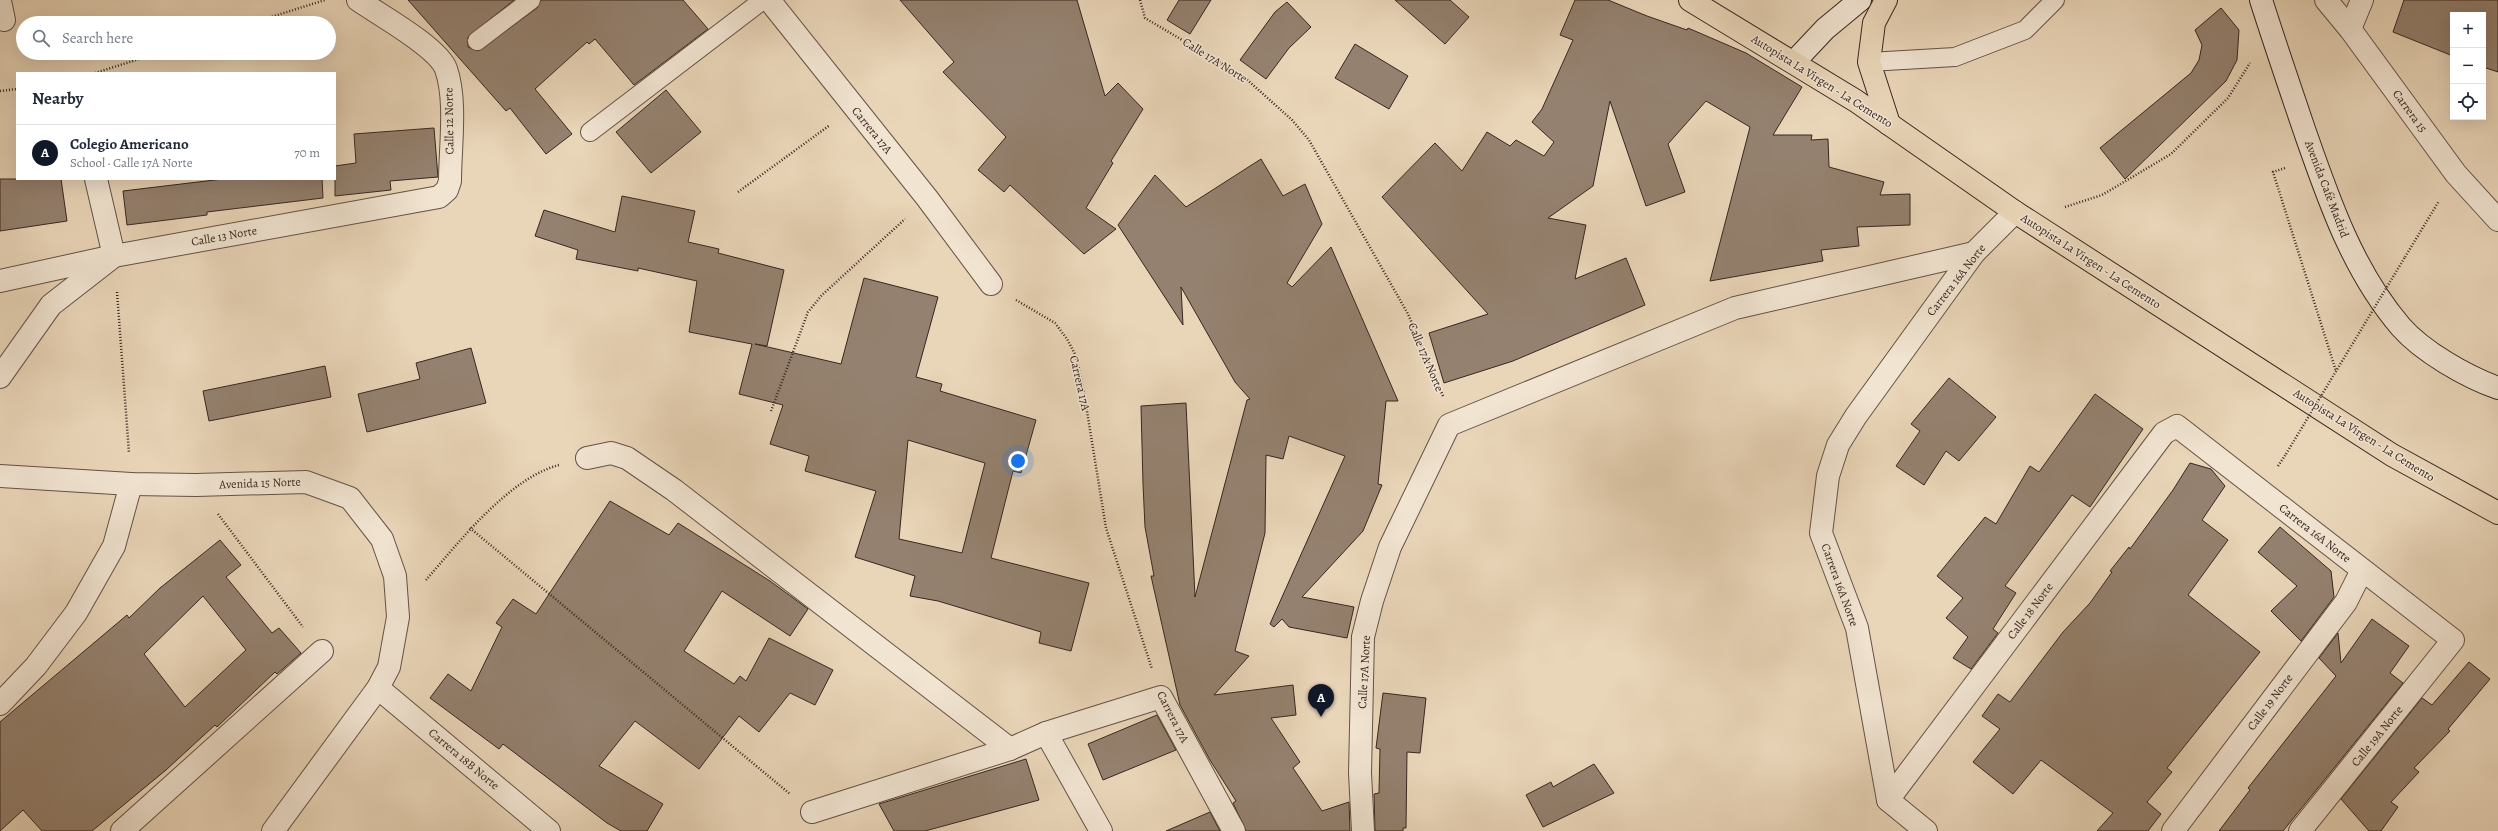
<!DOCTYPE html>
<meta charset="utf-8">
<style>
:root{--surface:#fff;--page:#f6f6f7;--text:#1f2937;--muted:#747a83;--line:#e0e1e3;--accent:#111827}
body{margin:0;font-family:Alegreya,serif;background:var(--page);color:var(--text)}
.controls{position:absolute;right:12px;top:12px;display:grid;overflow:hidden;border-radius:0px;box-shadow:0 4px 16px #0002}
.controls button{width:36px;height:36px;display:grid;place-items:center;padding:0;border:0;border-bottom:1px solid var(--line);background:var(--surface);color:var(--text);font:20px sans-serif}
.you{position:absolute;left:1018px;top:461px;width:14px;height:14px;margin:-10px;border:3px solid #fff;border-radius:50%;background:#1a73e8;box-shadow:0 0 0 6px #1a73e833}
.badge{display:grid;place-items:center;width:26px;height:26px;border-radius:50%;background:var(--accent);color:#fff;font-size:13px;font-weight:700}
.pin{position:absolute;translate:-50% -33px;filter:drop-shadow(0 1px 2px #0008)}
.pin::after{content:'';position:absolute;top:21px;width:14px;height:12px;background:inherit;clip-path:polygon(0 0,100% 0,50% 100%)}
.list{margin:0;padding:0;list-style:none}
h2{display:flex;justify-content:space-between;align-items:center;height:52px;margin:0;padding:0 16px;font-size:17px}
h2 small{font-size:13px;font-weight:400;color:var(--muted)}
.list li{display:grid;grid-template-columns:26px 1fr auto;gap:12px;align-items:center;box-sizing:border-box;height:56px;padding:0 16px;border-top:1px solid var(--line)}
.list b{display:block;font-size:15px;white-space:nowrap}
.list p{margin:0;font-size:13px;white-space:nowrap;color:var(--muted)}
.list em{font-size:13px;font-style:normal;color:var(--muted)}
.icon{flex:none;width:22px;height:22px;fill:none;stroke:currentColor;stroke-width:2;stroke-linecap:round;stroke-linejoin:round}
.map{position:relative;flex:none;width:2498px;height:831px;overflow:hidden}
.search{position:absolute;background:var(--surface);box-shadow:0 4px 16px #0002;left:16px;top:16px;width:320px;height:44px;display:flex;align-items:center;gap:10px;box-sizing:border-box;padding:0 14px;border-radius:22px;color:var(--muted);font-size:15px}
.panel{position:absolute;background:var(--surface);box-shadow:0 4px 16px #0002;left:16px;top:72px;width:320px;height:108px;border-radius:0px}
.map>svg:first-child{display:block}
.building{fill:#94816f;stroke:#382620;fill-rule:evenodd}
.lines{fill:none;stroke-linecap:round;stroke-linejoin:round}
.lane-casing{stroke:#645246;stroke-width:20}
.street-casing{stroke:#645246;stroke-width:24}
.secondary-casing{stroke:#382620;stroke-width:24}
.primary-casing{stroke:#382620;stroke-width:24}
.path{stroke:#382620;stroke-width:2.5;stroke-dasharray:1 2;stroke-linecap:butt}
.lane{stroke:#f1e4d1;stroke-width:18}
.street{stroke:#f1e4d1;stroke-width:22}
.secondary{stroke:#f1e4d1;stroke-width:22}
.primary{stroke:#e9d5b8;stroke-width:22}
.path-bridge{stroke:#382620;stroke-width:2.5;stroke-dasharray:1 2;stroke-linecap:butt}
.labels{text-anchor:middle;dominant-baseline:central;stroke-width:3;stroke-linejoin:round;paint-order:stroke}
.street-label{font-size:12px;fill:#382620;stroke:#f1e4d1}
</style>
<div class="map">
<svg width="2498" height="831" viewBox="0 0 2498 831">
<rect width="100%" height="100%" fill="#e9d5b8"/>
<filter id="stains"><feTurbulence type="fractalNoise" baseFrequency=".005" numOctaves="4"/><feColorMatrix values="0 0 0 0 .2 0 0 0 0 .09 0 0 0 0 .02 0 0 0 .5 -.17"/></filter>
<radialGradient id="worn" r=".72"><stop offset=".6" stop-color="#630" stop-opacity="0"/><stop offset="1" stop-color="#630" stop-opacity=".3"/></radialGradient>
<!-- building -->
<g class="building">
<path d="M 408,0 L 514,0 L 468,37 L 468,47 L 478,51 L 537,8 L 541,0 L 683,0 L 708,29 L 634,85 L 595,39 L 589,44 L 587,42 L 535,89 L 572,134 L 546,154 L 510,108 L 506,111 Z"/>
<path d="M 900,0 L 1077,0 L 1105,96 L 1118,83 L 1143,109 L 1111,161 L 1113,163 L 1086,208 L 1116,229 L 1084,254 L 1010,185 L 1004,192 L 978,170 L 1006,137 L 943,72 L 954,62 Z"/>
<path d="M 1179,0 L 1211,0 L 1190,34 L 1167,20 Z"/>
<path d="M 1395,0 L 1450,0 L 1469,17 L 1445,44 Z"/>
<path d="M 1575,0 L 1608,0 L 1647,16 L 1687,30 L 1688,28 L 1746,53 L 1802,87 L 1773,135 L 1812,135 L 1811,140 L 1828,139 L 1829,167 L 1884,182 L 1880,195 L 1910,194 L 1910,225 L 1857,227 L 1859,246 L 1821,250 L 1823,261 L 1710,281 L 1750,127 L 1706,101 L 1668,144 L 1685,192 L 1646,206 L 1610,101 L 1593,186 L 1548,218 L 1586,225 L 1575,279 L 1626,258 L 1645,305 L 1513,361 L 1444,383 L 1429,333 L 1488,314 L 1382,197 L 1435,143 L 1462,171 L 1487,132 L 1510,146 L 1516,140 L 1544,156 L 1554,142 L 1532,122 L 1542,109 L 1573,40 L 1560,35 Z"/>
<path d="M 2404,0 L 2498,0 L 2498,72 L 2483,67 L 2483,15 L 2453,15 L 2453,56 L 2393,32 Z"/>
<path d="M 1287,2 L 1311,27 L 1289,48 L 1266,79 L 1240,60 L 1275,12 Z"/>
<path d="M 2221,8 L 2239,30 L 2237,60 L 2226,81 L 2125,179 L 2100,148 L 2191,73 L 2199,60 L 2202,45 L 2195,30 Z"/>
<path d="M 1355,44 L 1408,76 L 1389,109 L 1335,78 Z"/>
<path d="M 666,90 L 701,132 L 651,173 L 616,132 Z"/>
<path d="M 434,128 L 438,177 L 390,181 L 391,190 L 335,196 L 335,166 L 356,163 L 354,134 Z"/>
<path d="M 1261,159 L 1283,196 L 1305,184 L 1322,224 L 1287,283 L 1292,287 L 1331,247 L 1398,401 L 1386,401 L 1378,484 L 1382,485 L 1363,531 L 1302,597 L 1354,607 L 1347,638 L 1289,627 L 1282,619 L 1274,627 L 1270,624 L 1345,456 L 1289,436 L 1283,459 L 1266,455 L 1265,533 L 1235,651 L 1249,656 L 1214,695 L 1293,685 L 1296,715 L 1271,718 L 1300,762 L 1293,768 L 1322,811 L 1349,802 L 1350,831 L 1246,831 L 1233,803 L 1236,801 L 1210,760 L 1180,705 L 1151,576 L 1154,576 L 1145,527 L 1143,484 L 1141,406 L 1186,403 L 1195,597 L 1247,400 L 1250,399 L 1235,382 L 1181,287 L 1183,325 L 1118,225 L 1155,175 L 1186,207 Z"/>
<path d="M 0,179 L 61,179 L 67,221 L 0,231 Z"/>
<path d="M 223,179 L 322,179 L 323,198 L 207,212 L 207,215 L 127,225 L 123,191 Z"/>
<path d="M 622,196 L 695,211 L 688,242 L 719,249 L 718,253 L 784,270 L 767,346 L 755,344 L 841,364 L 864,278 L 938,297 L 916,377 L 942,384 L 940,391 L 1036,420 L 1021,473 L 1013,471 L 991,558 L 1089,583 L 1071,651 L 1039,643 L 1041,632 L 938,601 L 910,596 L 915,576 L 855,557 L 876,491 L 805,471 L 809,456 L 770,444 L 783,405 L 739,394 L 752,344 L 689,332 L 697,281 L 638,268 L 638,271 L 576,259 L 578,250 L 535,236 L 544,210 L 615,232 ZM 908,440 L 985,463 L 962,553 L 899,539 Z"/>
<path d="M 471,348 L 486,403 L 367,432 L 358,394 L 420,379 L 416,363 Z"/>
<path d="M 325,366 L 331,397 L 209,421 L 203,391 Z"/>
<path d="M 1949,378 L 1996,417 L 1959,461 L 1946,451 L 1924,485 L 1896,466 L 1920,431 L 1911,424 Z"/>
<path d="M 2095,394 L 2143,429 L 2090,507 L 2072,495 L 2005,586 L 2016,593 L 1993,629 L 1998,633 L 1971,669 L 1953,658 L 1968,637 L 1946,618 L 1963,598 L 1937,576 L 1985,517 L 1996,524 L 2030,466 L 2039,472 Z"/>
<path d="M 2190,463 L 2211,469 L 2225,486 L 2202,520 L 2228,540 L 2188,595 L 2260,652 L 2167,768 L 2172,772 L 2147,802 L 2161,814 L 2148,831 L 2097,831 L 2113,813 L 2041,760 L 2013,794 L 1973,762 L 2000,729 L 1982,716 L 1998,694 L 2010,702 L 2063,632 L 2090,603 L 2112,572 L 2110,571 L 2129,547 L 2130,549 L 2173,490 Z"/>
<path d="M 610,501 L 669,535 L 678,523 L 770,581 L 808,609 L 790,636 L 722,591 L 684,651 L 734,684 L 740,676 L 746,681 L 769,638 L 833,670 L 815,705 L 790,693 L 759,732 L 739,716 L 699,769 L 635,721 L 599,766 L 663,804 L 647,831 L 621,831 L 607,823 L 503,744 L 499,749 L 430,698 L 448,674 L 471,691 L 502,627 L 496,623 L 513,599 L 536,614 Z"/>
<path d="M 2280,527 L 2331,571 L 2334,597 L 2301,641 L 2271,611 L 2297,586 L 2258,552 Z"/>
<path d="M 220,540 L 241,565 L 226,577 L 272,633 L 279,628 L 301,653 L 277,674 L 275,672 L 217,727 L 215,725 L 166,770 L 92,831 L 42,831 L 23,810 L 0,831 L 0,722 L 127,615 L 129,618 L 160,588 ZM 203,596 L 246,650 L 185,707 L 144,654 Z"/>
<path d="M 2372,619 L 2409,646 L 2390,673 L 2403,683 L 2283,831 L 2219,831 L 2250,790 L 2248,788 L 2336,676 L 2319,658 L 2338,633 L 2341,663 Z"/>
<path d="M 2469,662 L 2490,679 L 2448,729 L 2450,731 L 2414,768 L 2419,772 L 2391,802 L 2398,807 L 2381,831 L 2369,831 L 2341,799 L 2422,698 L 2432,705 Z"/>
<path d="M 1383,693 L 1426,698 L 1420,753 L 1407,752 L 1406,828 L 1403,828 L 1403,831 L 1375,831 L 1374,794 L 1379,793 L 1380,749 L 1376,748 Z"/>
<path d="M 1157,715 L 1176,750 L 1103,780 L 1088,744 Z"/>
<path d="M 1026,759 L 1039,800 L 925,831 L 894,831 L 879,804 Z"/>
<path d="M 1594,764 L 1614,793 L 1543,827 L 1526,795 L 1551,782 L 1553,787 Z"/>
<path d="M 1210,812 L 1220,831 L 1166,831 Z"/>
</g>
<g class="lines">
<defs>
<g id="lane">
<path d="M 477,41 L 531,0"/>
<path d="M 1869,62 L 1955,57 L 2025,30 L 2055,0"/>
<path d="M 590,132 L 763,0"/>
</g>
<g id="street">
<path d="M 769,0 L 927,198 L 991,284"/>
<path d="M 2326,0 L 2350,29 L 2456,174 L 2498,220"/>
<path d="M 0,1 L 4,20"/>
<path d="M 2350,29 L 2362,0"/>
<path d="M 0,281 L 114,256 L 439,197 L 447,190 L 450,181 C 450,148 457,100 446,69 C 438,47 378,14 358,0"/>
<path d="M 0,377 L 51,305 L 114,256 L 96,179"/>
<path d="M 587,458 L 611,453 L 627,458 L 674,490 L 1010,749"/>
<path d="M 0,476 L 131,484 L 196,485 L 306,482 L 350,498 L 382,539 L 395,576 L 398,617 L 389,667 L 378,688 L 273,831"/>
<path d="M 378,688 L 549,831"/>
<path d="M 0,704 L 36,666 L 76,613 L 114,546 L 131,484"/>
<path d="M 1046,733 L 1101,831"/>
<path d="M 1888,800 L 2164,433 L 2177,426 L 2453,640 L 2300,831"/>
<path d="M 812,812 L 1010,749 L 1046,733 L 1161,697 L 1234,831"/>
<path d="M 122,831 L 322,651"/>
<path d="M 1363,831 L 1360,773 L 1363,637 L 1372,601 L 1390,547 L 1449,425 L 1735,308 L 1974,253"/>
<path d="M 1926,831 L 1888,800 L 1857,628 L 1821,533 L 1828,476 L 1838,445 L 1856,416 L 1974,253 L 2015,212"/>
<path d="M 2173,831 L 2346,602 L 2362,570"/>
</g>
<g id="secondary">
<path d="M 2261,0 C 2275,44 2290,88 2305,132 C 2329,201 2353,271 2401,327 C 2423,352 2467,377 2498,388"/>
<path d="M 1794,62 L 1825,29 L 1860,0"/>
</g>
<g id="primary">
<path d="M 1690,0 L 1856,101 L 2015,212 L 2392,455 L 2498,513"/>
<path d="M 1886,0 L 1874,23 L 1869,62 L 1889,124"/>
</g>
</defs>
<!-- lane casing -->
<use href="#lane" class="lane-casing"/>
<!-- street casing -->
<use href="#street" class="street-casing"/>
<!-- secondary casing -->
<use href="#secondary" class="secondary-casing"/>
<!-- primary casing -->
<use href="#primary" class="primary-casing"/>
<!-- path -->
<g class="path">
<path d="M 1140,0 L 1145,18 L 1243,76 L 1292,120 L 1309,140 L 1408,314 L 1443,396"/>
<path d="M 252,23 L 325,0"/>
<path d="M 95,73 L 158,53"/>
<path d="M 0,91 L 17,89"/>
<path d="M 2285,168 L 2273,172 L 2336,371"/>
<path d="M 738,192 L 830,125"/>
<path d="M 2065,207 L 2102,195 L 2171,154 L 2228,98 L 2250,63"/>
<path d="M 2405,257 L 2439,201"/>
<path d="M 117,292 L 129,453"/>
<path d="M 1016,300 L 1055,323 L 1067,339 L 1076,356 L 1084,393 L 1106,528 L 1152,669"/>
<path d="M 771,411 L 808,312 L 822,295 L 905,219"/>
<path d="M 2278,466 L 2286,454"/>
<path d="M 218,514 L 303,627"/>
<path d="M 470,528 L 790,794"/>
<path d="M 426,580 C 459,542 509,478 559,465"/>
</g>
<!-- lane -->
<use href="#lane" class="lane"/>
<!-- street -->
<use href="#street" class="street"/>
<!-- secondary -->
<use href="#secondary" class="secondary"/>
<!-- primary -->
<use href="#primary" class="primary"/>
<!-- path-bridge -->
<path class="path-bridge" d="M 2286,454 L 2405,257"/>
</g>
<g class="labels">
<!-- street labels -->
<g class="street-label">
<text transform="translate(1215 60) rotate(32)">Calle 17A Norte</text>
<text transform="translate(1822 81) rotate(32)">Autopista La Virgen - La Cemento</text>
<text transform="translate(2410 111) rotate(54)">Carrera 15</text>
<text transform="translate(449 121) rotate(-91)">Calle 12 Norte</text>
<text transform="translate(872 130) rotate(51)">Carrera 17A</text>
<text transform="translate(2327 189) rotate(69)">Avenida Café Madrid</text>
<text transform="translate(224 236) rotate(-10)">Calle 13 Norte</text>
<text transform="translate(2091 261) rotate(33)">Autopista La Virgen - La Cemento</text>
<text transform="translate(1956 280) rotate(-52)">Carrera 16A Norte</text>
<text transform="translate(1426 357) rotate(67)">Calle 17A Norte</text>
<text transform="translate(1080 383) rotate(77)">Carrera 17A</text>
<text transform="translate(2364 435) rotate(32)">Autopista La Virgen - La Cemento</text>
<text transform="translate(260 483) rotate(-2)">Avenida 15 Norte</text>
<text transform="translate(2315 533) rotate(38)">Carrera 16A Norte</text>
<text transform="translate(1840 585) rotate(70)">Carrera 16A Norte</text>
<text transform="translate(2030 611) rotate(-53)">Calle 18 Norte</text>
<text transform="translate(1364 672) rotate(-87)">Calle 17A Norte</text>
<text transform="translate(2270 702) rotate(-53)">Calle 19 Norte</text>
<text transform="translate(1173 717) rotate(63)">Carrera 17A</text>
<text transform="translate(2377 736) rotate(-51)">Calle 19A Norte</text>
<text transform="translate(464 759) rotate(40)">Carrera 18B Norte</text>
</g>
</g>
<rect width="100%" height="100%" filter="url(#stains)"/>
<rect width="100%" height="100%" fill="url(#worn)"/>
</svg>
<div class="controls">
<button>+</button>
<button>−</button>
<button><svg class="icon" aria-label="locate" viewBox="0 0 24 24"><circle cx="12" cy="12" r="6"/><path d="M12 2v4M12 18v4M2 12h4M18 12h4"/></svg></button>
</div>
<div class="you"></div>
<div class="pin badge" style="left:1321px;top:717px">A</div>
<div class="search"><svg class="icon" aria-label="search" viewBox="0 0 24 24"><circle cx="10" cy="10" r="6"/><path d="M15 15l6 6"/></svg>Search here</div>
<section class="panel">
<h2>Nearby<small></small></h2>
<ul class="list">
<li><span class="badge">A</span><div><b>Colegio Americano</b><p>School · Calle 17A Norte</p></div><em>70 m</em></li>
</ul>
</section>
</div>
